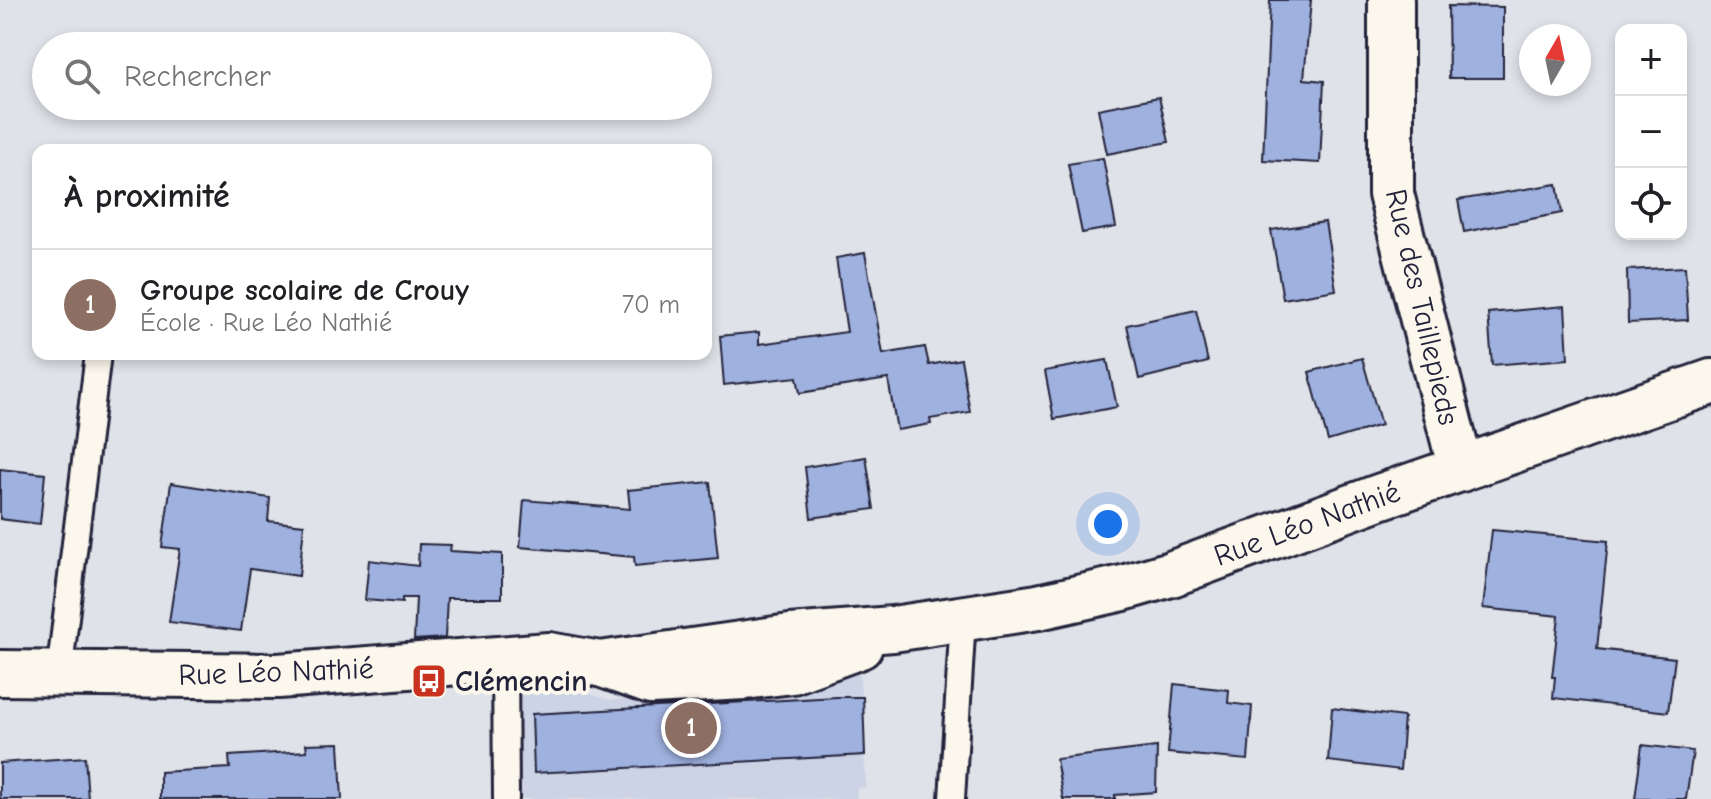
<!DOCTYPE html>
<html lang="fr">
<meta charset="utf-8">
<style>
:root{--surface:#fff;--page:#f6f6f6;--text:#202124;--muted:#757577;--line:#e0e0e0;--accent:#d93025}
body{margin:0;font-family:"Comic Neue",sans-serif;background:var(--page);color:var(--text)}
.controls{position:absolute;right:24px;top:24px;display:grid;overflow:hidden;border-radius:16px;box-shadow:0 4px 12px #0003}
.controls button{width:72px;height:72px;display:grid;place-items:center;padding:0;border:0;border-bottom:2px solid var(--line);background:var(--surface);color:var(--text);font:40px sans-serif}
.compass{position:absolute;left:1519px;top:24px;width:72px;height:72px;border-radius:50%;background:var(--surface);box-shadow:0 4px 12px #0003;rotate:9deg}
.you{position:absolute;left:1108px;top:524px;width:28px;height:28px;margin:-20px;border:6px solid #fff;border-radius:50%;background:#1a73e8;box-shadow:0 0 0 12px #1a73e833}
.badge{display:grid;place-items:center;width:52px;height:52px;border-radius:50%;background:var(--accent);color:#fff;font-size:26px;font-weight:700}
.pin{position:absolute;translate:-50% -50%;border:4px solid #fff;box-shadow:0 2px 8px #0006}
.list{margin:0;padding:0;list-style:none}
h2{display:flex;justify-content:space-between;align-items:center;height:104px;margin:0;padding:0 32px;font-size:34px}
h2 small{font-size:26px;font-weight:400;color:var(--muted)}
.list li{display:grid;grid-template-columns:52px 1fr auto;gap:24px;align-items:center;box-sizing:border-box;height:112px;padding:0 32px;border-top:2px solid var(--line)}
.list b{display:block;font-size:30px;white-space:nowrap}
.list p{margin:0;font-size:26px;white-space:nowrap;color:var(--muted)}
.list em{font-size:26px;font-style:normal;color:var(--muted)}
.icon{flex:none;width:44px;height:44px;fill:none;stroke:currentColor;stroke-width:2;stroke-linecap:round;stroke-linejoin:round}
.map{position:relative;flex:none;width:1711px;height:799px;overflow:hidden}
.search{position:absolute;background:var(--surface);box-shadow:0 4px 12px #0003;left:32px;top:32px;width:680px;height:88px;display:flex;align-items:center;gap:20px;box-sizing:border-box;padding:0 28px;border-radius:44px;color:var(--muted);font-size:30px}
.panel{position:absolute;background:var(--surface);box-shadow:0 4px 12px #0003;left:32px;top:144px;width:680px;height:216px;border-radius:16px}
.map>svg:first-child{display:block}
.built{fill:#ccd3e5}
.building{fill:#9fb1df;stroke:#22223b;stroke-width:2}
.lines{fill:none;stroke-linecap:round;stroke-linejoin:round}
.lane-casing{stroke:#22223b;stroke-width:30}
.street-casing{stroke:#22223b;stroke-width:50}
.secondary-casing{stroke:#22223b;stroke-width:50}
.lane{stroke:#fbf7ec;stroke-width:24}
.street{stroke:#fbf7ec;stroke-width:44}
.secondary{stroke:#fbf7ec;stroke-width:44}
.labels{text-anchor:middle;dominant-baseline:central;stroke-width:8;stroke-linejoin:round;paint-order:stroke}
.street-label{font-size:30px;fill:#22223b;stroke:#fbf7ec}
.poi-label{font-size:30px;font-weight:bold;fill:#22223b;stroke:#fbf7ec;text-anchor:start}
</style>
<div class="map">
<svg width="1711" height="799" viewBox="0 0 1711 799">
<rect width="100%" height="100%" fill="#dfe2e8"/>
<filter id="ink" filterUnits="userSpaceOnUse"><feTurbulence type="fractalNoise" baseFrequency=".0125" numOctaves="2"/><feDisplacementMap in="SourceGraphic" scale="16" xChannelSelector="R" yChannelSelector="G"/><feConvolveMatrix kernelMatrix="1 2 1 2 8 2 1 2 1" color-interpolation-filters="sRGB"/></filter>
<g filter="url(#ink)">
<!-- built -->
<path class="built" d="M 859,658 L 866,787 L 857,788 L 856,799 L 518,799 L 518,688 L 562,685 L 610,700 L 799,687 Z"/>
<!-- building -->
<g class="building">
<path d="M 1270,0 L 1311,0 L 1304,79 L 1324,81 L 1320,163 L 1263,160 Z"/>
<path d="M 1448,6 L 1503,7 L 1503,78 L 1449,78 Z"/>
<path d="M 1159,97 L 1169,142 L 1107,154 L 1098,109 Z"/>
<path d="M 1103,158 L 1116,227 L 1082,233 L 1068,164 Z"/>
<path d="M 1557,184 L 1562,213 L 1464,232 L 1458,200 Z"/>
<path d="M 1325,222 L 1336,290 L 1283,299 L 1271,230 Z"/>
<path d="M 865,253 L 883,354 L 925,347 L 929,365 L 961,359 L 970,412 L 930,419 L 931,424 L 897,430 L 888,379 L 800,393 L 797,377 L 724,385 L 720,336 L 759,332 L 759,344 L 847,332 L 836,258 Z"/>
<path d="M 1685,267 L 1688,320 L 1628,323 L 1627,270 Z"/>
<path d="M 1565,306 L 1568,359 L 1492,365 L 1488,313 Z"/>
<path d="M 1196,310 L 1208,362 L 1139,379 L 1127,325 Z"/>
<path d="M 1362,358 L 1381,425 L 1328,441 L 1309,372 Z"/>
<path d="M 1107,360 L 1117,407 L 1054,419 L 1045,371 Z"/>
<path d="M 866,457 L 874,509 L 811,518 L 805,467 Z"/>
<path d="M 0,469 L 45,474 L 40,524 L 0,519 Z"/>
<path d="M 710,482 L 718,558 L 635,566 L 634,557 L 520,547 L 524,500 L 630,509 L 628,490 Z"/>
<path d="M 171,483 L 270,498 L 268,521 L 304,525 L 299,576 L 250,569 L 241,631 L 169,622 L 180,549 L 162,547 Z"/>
<path d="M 1492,530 L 1608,541 L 1597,649 L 1675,658 L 1668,712 L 1553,698 L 1555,677 L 1552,677 L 1559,616 L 1483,608 Z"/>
<path d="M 419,544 L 451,545 L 450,551 L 502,554 L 502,598 L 447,598 L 445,638 L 414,640 L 416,598 L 402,598 L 402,603 L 365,600 L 369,560 L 418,566 Z"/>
<path d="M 1174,684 L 1229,690 L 1228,703 L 1252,706 L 1248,760 L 1168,753 Z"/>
<path d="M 837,697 L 863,697 L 865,755 L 534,773 L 532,714 Z"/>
<path d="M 1332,708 L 1404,717 L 1400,770 L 1328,761 Z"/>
<path d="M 339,743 L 342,799 L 160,799 L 160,772 L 230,768 L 229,756 L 307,751 L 306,744 Z"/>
<path d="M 1642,745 L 1693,751 L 1686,799 L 1635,799 Z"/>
<path d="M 1157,747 L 1156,792 L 1115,795 L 1115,799 L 1063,799 L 1056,759 Z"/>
<path d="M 85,757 L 88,799 L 0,799 L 0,763 Z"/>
</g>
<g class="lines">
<defs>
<g id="lane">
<path d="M 505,658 L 506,799"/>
<path d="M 59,675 L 98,354"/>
<path d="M 952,799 L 963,618"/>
</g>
<path id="street" d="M 1391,0 L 1391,194 L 1461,469"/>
<g id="secondary">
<path d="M 600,664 L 790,637 L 893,629 L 1038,607 L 1123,588 L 1171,574 L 1379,497 L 1711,382"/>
<path d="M 0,673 L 278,676 L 549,655 L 600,664 L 651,682 L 744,677 L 792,671 L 860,646"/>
</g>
</defs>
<!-- lane casing -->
<use href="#lane" class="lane-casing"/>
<!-- street casing -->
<use href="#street" class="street-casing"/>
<!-- secondary casing -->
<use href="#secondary" class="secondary-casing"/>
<!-- lane -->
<use href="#lane" class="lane"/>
<!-- street -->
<use href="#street" class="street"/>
<!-- secondary -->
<use href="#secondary" class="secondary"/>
</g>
</g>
<!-- icons -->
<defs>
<symbol id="bus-square" viewBox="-11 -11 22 22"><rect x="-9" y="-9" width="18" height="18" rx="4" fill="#c8321e" stroke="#fbf7ec"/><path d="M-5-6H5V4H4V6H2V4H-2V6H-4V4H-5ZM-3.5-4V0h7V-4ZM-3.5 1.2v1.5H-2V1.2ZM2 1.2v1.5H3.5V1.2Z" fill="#fff"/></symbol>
</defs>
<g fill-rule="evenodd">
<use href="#bus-square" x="409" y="661" width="40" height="40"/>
</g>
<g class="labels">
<!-- street labels -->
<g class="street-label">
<text transform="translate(1422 307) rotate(77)">Rue des Taillepieds</text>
<text transform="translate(1307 524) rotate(-20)">Rue Léo Nathié</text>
<text transform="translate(276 672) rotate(-2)">Rue Léo Nathié</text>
</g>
<!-- poi labels -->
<g class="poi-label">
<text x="455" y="681">Clémencin</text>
</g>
</g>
</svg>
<div class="controls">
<button>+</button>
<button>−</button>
<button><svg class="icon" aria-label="locate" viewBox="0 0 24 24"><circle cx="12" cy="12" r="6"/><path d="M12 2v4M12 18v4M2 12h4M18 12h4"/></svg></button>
</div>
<svg class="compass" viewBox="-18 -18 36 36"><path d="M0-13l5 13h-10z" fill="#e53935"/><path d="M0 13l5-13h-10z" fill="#757577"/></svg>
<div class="you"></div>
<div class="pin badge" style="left:691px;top:728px;background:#8d6e63">1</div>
<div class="search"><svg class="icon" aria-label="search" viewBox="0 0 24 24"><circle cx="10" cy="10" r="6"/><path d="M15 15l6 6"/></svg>Rechercher</div>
<section class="panel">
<h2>À proximité<small></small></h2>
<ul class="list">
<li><span class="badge" style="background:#8d6e63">1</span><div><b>Groupe scolaire de Crouy</b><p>École · Rue Léo Nathié</p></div><em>70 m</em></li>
</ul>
</section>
</div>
